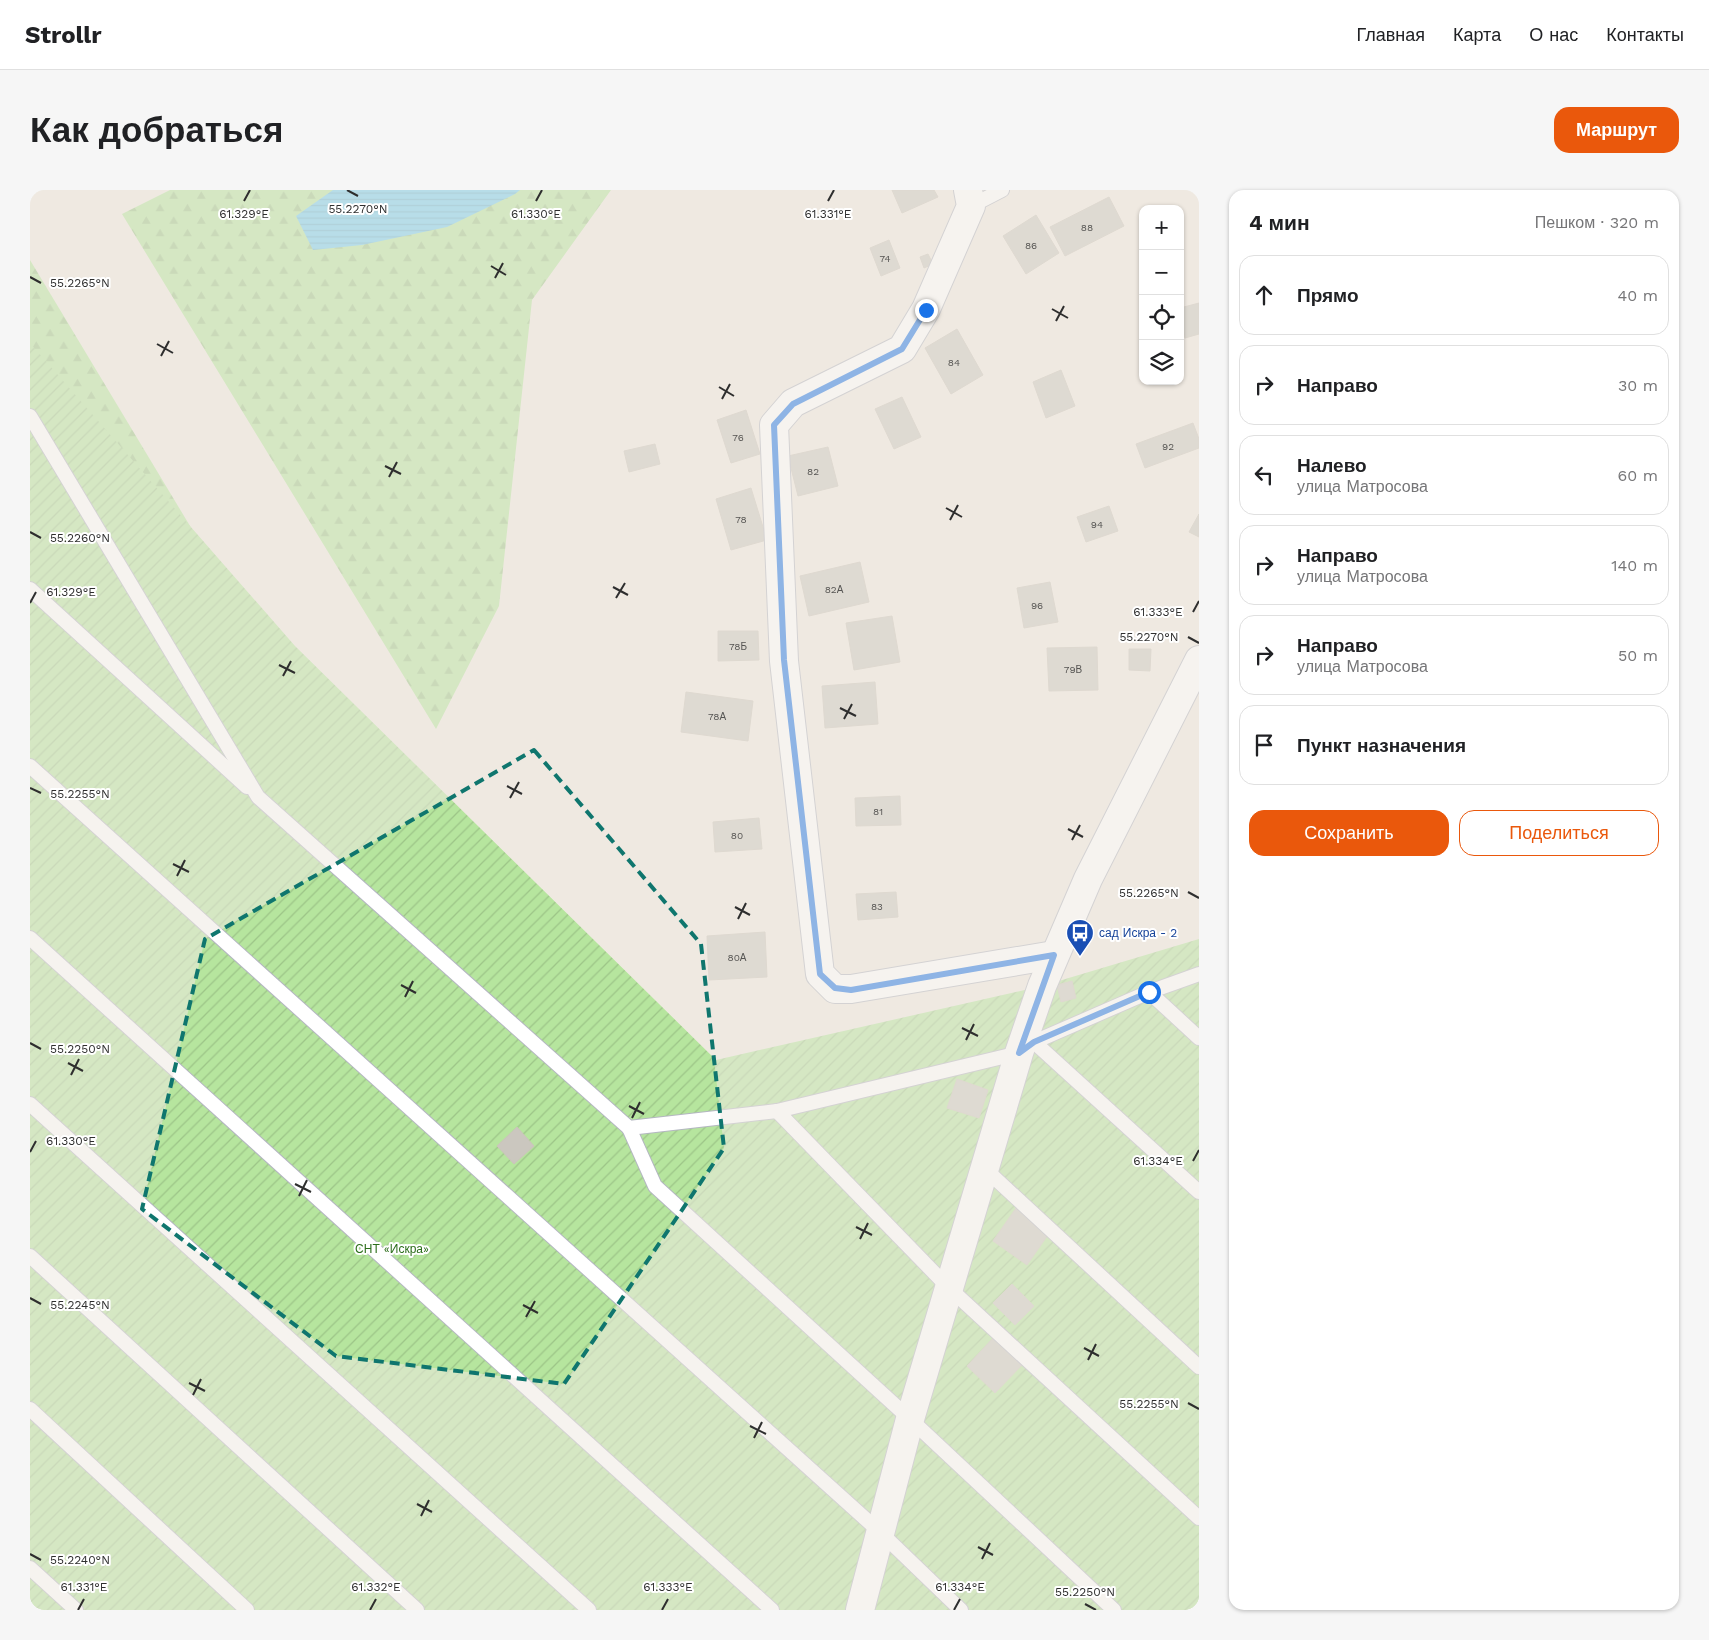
<!DOCTYPE html>
<html lang="ru">
<meta charset="utf-8">
<style>
:root{--surface:#fff;--page:#f6f6f6;--text:#202124;--muted:#757577;--line:#e0e0e0;--accent:#ea580c}
body{margin:0;font-family:"Work Sans",sans-serif;background:var(--page);color:var(--text)}
.controls{position:absolute;right:15px;top:15px;display:grid;overflow:hidden;border-radius:10px;box-shadow:0 1px 4px #0004}
.controls button{width:45px;height:45px;display:grid;place-items:center;padding:0;border:0;border-bottom:1px solid var(--line);background:var(--surface);color:var(--text);font:25px sans-serif}
.stop{position:absolute;width:15px;height:15px;margin:-11px;border:4px solid #1a73e8;border-radius:50%;background:#fff}
.stop.end{background:#1a73e8;border-color:#fff;box-shadow:0 1px 5px #0008}
.list{margin:0;padding:0;list-style:none}
h2{display:flex;justify-content:space-between;align-items:center;height:65px;margin:0;padding:0 20px;font-size:21px}
h2 small{font-size:16px;font-weight:400;color:var(--muted)}
.list li{display:grid;grid-template-columns:32px 1fr auto;gap:15px;align-items:center;box-sizing:border-box;height:80px;margin:0 10px 10px;padding:0 10px;border:1px solid var(--line);border-radius:15px}
.list b{display:block;font-size:19px;white-space:nowrap}
.list p{margin:0;font-size:16px;white-space:nowrap;color:var(--muted)}
.list em{font-size:16px;font-style:normal;color:var(--muted)}
.actions{display:flex;gap:10px;padding:15px 20px}
.actions a{flex:1;padding:11px 0;border:1px solid var(--accent);border-radius:15px;text-align:center;font-size:18px;color:var(--accent)}
.actions .main{background:var(--accent);color:#fff}
.icon{flex:none;width:28px;height:28px;fill:none;stroke:currentColor;stroke-width:2;stroke-linecap:round;stroke-linejoin:round}
.map{position:relative;flex:none;width:1169px;height:1420px;overflow:hidden;border-radius:15px}
header{display:flex;align-items:center;gap:30px;box-sizing:border-box;height:70px;padding:0 25px;background:var(--surface);border-bottom:1px solid var(--line)}
header strong{font-size:24px}
nav{display:flex;gap:28px;margin-inline-start:auto;font-size:18px}
.intro{display:flex;align-items:center;justify-content:space-between;box-sizing:border-box;height:120px;padding:0 30px}
h1{margin:0;font-size:35px}
.button{padding:12px 22px;border-radius:15px;background:var(--accent);color:#fff;font-size:18px;font-weight:700}
main{display:flex;gap:30px;padding:0 30px}
aside{flex:1;background:var(--surface);border-radius:15px;box-shadow:0 1px 4px #0004}
.map>svg:first-child{display:block}
.forest{fill:url(#forest-firs)}
.garden{fill:url(#garden-furrows)}
.water{fill:url(#water-rules)}
.building{fill:#cbc7bf;stroke:#cbc5ba}
.lines{fill:none;stroke-linecap:round;stroke-linejoin:round}
.lane-casing{stroke:#b4b7c1;stroke-width:16}
.street-casing{stroke:#b4b7c1;stroke-width:30}
.lane{stroke:#fff;stroke-width:14}
.street{stroke:#fff;stroke-width:28}
.route{stroke:#1a73e8;stroke-width:6}
.marked{fill:none;stroke:#0f766e;stroke-width:4;stroke-dasharray:10 6;stroke-linejoin:round}
.ticks{fill:none;stroke:#2e2e2e;stroke-width:2}
.labels{text-anchor:middle;dominant-baseline:central;stroke-width:4;stroke-linejoin:round;paint-order:stroke}
.number-label{font-size:10px;fill:#555452}
.transit-label{font-size:12px;fill:#164399;stroke:#fff;text-anchor:start}
.park-label{font-size:12px;fill:#2c6e1b;stroke:#fff}
.ticks-label{font-size:12px;text-anchor:middle;fill:#2e2e2e;stroke:#fff;stroke-width:4;stroke-linejoin:round;paint-order:stroke}
</style>
<header>
<strong>Strollr</strong>
<nav><a>Главная</a><a>Карта</a><a>О нас</a><a>Контакты</a></nav>
</header>
<div class="intro"><h1>Как добраться</h1><a class="button">Маршрут</a></div>
<main>
<div class="map">
<svg width="1169" height="1420" viewBox="0 0 1169 1420">
<defs>
<pattern id="forest-firs" width="22" height="20" patternUnits="userSpaceOnUse" patternTransform="scale(1.25)"><rect width="22" height="20" fill="#b6e59e"/><path d="M5 1l3.5 6h-7zM16 11l3.5 6h-7z" fill="#9dc588"/></pattern>
<pattern id="garden-furrows" width="10" height="10" patternUnits="userSpaceOnUse" patternTransform="scale(1.25)"><rect width="10" height="10" fill="#b6e59e"/><path d="M-1 1l2-2M0 10L10 0M9 11l2-2" fill="none" stroke="#9dc588"/></pattern>
<pattern id="water-rules" width="6" height="5" patternUnits="userSpaceOnUse" patternTransform="scale(1.25)"><rect width="6" height="5" fill="#75cff0"/><path d="M0 2.5h6" fill="none" stroke="#66b2ce"/></pattern>
</defs>
<rect width="100%" height="100%" fill="#efe9e1"/>
<!-- forest -->
<g class="forest">
<path d="M 140,0 L 581,0 L 502,110 L 469,416 L 406,539 L 92,24 Z"/>
<path d="M 0,70 L 225,444 L 0,204 Z"/>
</g>
<!-- garden -->
<path class="garden" d="M 0,153 L 265,456 L 686,870 L 1012,796 L 1169,749 L 1169,1420 L 0,1420 Z"/>
<!-- water -->
<path class="water" d="M 303,0 L 490,0 L 485,4 L 417,37 L 332,55 L 283,60 L 266,26 Z"/>
<!-- building -->
<g class="building">
<path d="M 862,0 L 904,0 L 908,7 L 872,23 Z"/>
<path d="M 1079,7 L 1094,36 L 1035,66 L 1020,37 Z"/>
<path d="M 1006,25 L 1029,63 L 996,84 L 973,46 Z"/>
<path d="M 859,50 L 870,78 L 851,86 L 840,58 Z"/>
<path d="M 898,64 L 903,74 L 894,78 L 890,67 Z"/>
<path d="M 1169,113 L 1169,144 L 1155,148 L 1150,129 L 1150,118 Z"/>
<path d="M 927,139 L 953,185 L 921,204 L 895,158 Z"/>
<path d="M 1031,180 L 1045,216 L 1016,228 L 1003,192 Z"/>
<path d="M 872,207 L 891,247 L 864,259 L 845,219 Z"/>
<path d="M 716,220 L 730,264 L 701,273 L 687,230 Z"/>
<path d="M 1163,233 L 1169,249 L 1169,258 L 1115,278 L 1106,254 Z"/>
<path d="M 625,254 L 630,274 L 599,282 L 594,261 Z"/>
<path d="M 798,257 L 808,296 L 768,306 L 758,266 Z"/>
<path d="M 721,298 L 737,350 L 701,360 L 686,309 Z"/>
<path d="M 1079,316 L 1088,341 L 1056,352 L 1047,327 Z"/>
<path d="M 1169,324 L 1169,347 L 1159,342 Z"/>
<path d="M 830,372 L 839,412 L 779,426 L 770,386 Z"/>
<path d="M 1020,392 L 1028,432 L 994,438 L 987,398 Z"/>
<path d="M 862,426 L 870,472 L 824,480 L 816,433 Z"/>
<path d="M 688,441 L 728,441 L 729,470 L 688,471 Z"/>
<path d="M 1067,457 L 1068,500 L 1019,501 L 1017,458 Z"/>
<path d="M 1099,459 L 1121,459 L 1120,481 L 1099,480 Z"/>
<path d="M 845,492 L 848,534 L 795,538 L 792,496 Z"/>
<path d="M 656,502 L 723,511 L 718,551 L 651,542 Z"/>
<path d="M 870,606 L 871,635 L 826,636 L 825,608 Z"/>
<path d="M 729,628 L 732,659 L 685,662 L 683,632 Z"/>
<path d="M 866,702 L 868,727 L 828,730 L 826,704 Z"/>
<path d="M 735,742 L 737,787 L 679,790 L 677,746 Z"/>
<path d="M 1042,791 L 1046,808 L 1031,812 L 1027,795 Z"/>
<path d="M 927,889 L 958,900 L 949,928 L 917,918 Z"/>
<path d="M 487,937 L 504,956 L 484,974 L 467,956 Z"/>
<path d="M 986,1018 L 1020,1042 L 997,1075 L 963,1051 Z"/>
<path d="M 982,1094 L 1004,1116 L 985,1135 L 963,1113 Z"/>
<path d="M 964,1147 L 993,1174 L 965,1203 L 937,1176 Z"/>
</g>
<g class="lines">
<defs>
<g id="lane">
<path d="M 941,16 L 972,0"/>
<path d="M 0,226 L 228,607 L 599,938 L 747,921 L 989,863 L 1004,852 L 1119,802 L 1169,784"/>
<path d="M 0,399 L 217,597"/>
<path d="M 0,576 L 850,1342 L 931,1420"/>
<path d="M 0,748 L 742,1420"/>
<path d="M 1119,802 L 1169,848"/>
<path d="M 1004,852 L 1169,1002"/>
<path d="M 0,914 L 559,1420"/>
<path d="M 747,921 L 918,1097 L 1169,1328"/>
<path d="M 599,938 L 625,996 L 880,1229 L 1084,1420"/>
<path d="M 954,978 L 1169,1177"/>
<path d="M 0,1066 L 387,1420"/>
<path d="M 0,1219 L 217,1420"/>
<path d="M 0,1378 L 46,1420"/>
</g>
<g id="street">
<path d="M 938,0 L 941,16 L 896,119 L 872,159 L 763,213 L 744,235 L 754,471 L 790,784 L 805,799 L 821,799 L 1024,765"/>
<path d="M 830,1420 L 880,1229 L 989,863 L 1012,796 L 1058,689 L 1169,470"/>
</g>
</defs>
<!-- lane casing -->
<use href="#lane" class="lane-casing"/>
<!-- street casing -->
<use href="#street" class="street-casing"/>
<!-- lane -->
<use href="#lane" class="lane"/>
<!-- street -->
<use href="#street" class="street"/>
</g>
<g class="lines">
<!-- route -->
<path class="route" d="M 896,120 L 872,159 L 763,214 L 744,235 L 754,470 L 790,784 L 805,798 L 821,800 L 1024,765 L 989,863 L 1004,852 L 1119,802"/>
</g>
<!-- marked area -->
<path d="M0 0H1169V1420H0ZM 504,560 L 671,754 L 694,958 L 534,1194 L 306,1166 L 112,1019 L 175,749 Z" fill="#efe9e1" fill-opacity=".55" fill-rule="evenodd"/>
<path class="marked" d="M 504,560 L 671,754 L 694,958 L 534,1194 L 306,1166 L 112,1019 L 175,749 Z"/>
<!-- ticks -->
<path class="ticks" d="M 317,0 L 328,6M 214,11 L 220,0M 506,11 L 512,0M 798,11 L 804,0M 461,76 L 476,85M 0,87 L 11,93M 465,88 L 473,73M 1022,119 L 1038,128M 1026,131 L 1034,116M 127,154 L 143,163M 131,166 L 139,151M 689,197 L 704,206M 692,209 L 700,194M 355,276 L 371,284M 359,287 L 367,272M 916,318 L 932,327M 920,330 L 928,315M 0,342 L 11,348M 583,397 L 598,405M 586,408 L 595,393M 0,413 L 6,402M 1163,422 L 1169,411M 1158,447 L 1169,453M 249,475 L 265,483M 253,486 L 261,471M 810,518 L 826,526M 814,529 L 822,514M 477,596 L 492,604M 0,598 L 11,603M 480,608 L 489,592M 1038,639 L 1053,647M 1042,650 L 1050,635M 143,674 L 159,682M 147,686 L 155,670M 1158,702 L 1169,708M 705,717 L 720,725M 708,729 L 716,713M 371,795 L 386,803M 375,807 L 383,791M 932,838 L 948,846M 936,850 L 944,834M 0,853 L 11,859M 38,873 L 53,881M 41,885 L 49,869M 599,916 L 614,924M 602,928 L 610,912M 0,962 L 6,951M 1163,971 L 1169,960M 265,994 L 281,1002M 269,1006 L 277,990M 826,1037 L 842,1045M 830,1049 L 838,1033M 0,1108 L 11,1114M 493,1115 L 508,1123M 496,1127 L 505,1111M 1054,1158 L 1069,1166M 1058,1170 L 1066,1154M 159,1193 L 175,1201M 163,1205 L 171,1189M 1158,1213 L 1169,1219M 720,1236 L 736,1244M 724,1248 L 732,1232M 387,1314 L 402,1322M 391,1326 L 399,1310M 948,1357 L 963,1365M 0,1364 L 11,1370M 952,1369 L 960,1353M 1055,1414 L 1066,1420M 48,1420 L 54,1409M 340,1420 L 346,1409M 632,1420 L 638,1409M 924,1420 L 930,1409"/>
<!-- icons -->
<defs>
<symbol id="bus-pin" viewBox="-11 -11 22 30"><path d="M0 17L-7.5 6A9.5 9.5 0 1 1 7.5 6Z" fill="#1a4fb4" stroke="#fff"/><path d="M-5-6H5V4H4V6H2V4H-2V6H-4V4H-5ZM-3.5-4V0h7V-4ZM-3.5 1.2v1.5H-2V1.2ZM2 1.2v1.5H3.5V1.2Z" fill="#fff"/></symbol>
</defs>
<g fill-rule="evenodd">
<use href="#bus-pin" x="1034" y="727" width="32" height="43"/>
</g>
<g class="labels">
<!-- number labels -->
<g class="number-label">
<text x="1057" y="37">88</text>
<text x="1001" y="55">86</text>
<text x="855" y="68">74</text>
<text x="924" y="172">84</text>
<text x="708" y="247">76</text>
<text x="1138" y="256">92</text>
<text x="783" y="281">82</text>
<text x="711" y="329">78</text>
<text x="1067" y="334">94</text>
<text x="804" y="399">82А</text>
<text x="1007" y="415">96</text>
<text x="708" y="456">78Б</text>
<text x="1043" y="479">79В</text>
<text x="687" y="526">78А</text>
<text x="848" y="621">81</text>
<text x="707" y="645">80</text>
<text x="847" y="716">83</text>
<text x="707" y="767">80А</text>
</g>
<!-- transit labels -->
<g class="transit-label">
<text x="1069" y="743">сад Искра - 2</text>
</g>
<!-- park labels -->
<g class="park-label">
<text x="362" y="1059">СНТ «Искра»</text>
</g>
</g>
<g class="ticks-label">
<text x="328" y="23">55.2270°N</text>
<text x="214" y="28">61.329°E</text>
<text x="506" y="28">61.330°E</text>
<text x="798" y="28">61.331°E</text>
<text x="50" y="97">55.2265°N</text>
<text x="50" y="352">55.2260°N</text>
<text x="41" y="406">61.329°E</text>
<text x="1128" y="426">61.333°E</text>
<text x="1119" y="451">55.2270°N</text>
<text x="50" y="608">55.2255°N</text>
<text x="1119" y="707">55.2265°N</text>
<text x="50" y="863">55.2250°N</text>
<text x="41" y="955">61.330°E</text>
<text x="1128" y="975">61.334°E</text>
<text x="50" y="1119">55.2245°N</text>
<text x="1119" y="1218">55.2255°N</text>
<text x="50" y="1374">55.2240°N</text>
<text x="54" y="1401">61.331°E</text>
<text x="346" y="1401">61.332°E</text>
<text x="638" y="1401">61.333°E</text>
<text x="930" y="1401">61.334°E</text>
<text x="1055" y="1406">55.2250°N</text>
</g>
</svg>
<div class="controls">
<button>+</button>
<button>−</button>
<button><svg class="icon" aria-label="locate" viewBox="0 0 24 24"><circle cx="12" cy="12" r="6"/><path d="M12 2v4M12 18v4M2 12h4M18 12h4"/></svg></button>
<button><svg class="icon" aria-label="layers" viewBox="0 0 24 24"><path d="M12 4l9 5-9 5-9-5zM3 14l9 5 9-5"/></svg></button>
</div>
<div class="stop" style="left:1119px;top:802px"></div>
<div class="stop end" style="left:896px;top:120px"></div>
</div>
<aside>
<h2>4 мин<small>Пешком · 320 m</small></h2>
<ul class="list">
<li><svg class="icon" aria-label="ahead" viewBox="0 0 24 24"><path d="M12 20V5M6 11l6-6 6 6"/></svg><div><b>Прямо</b></div><em>40 m</em></li>
<li><svg class="icon" aria-label="right" viewBox="0 0 24 24"><path d="M7 20v-9h11M14 6l5 5-5 5"/></svg><div><b>Направо</b></div><em>30 m</em></li>
<li><svg class="icon" aria-label="left" viewBox="0 0 24 24"><path d="M17 20v-9H6M10 6l-5 5 5 5"/></svg><div><b>Налево</b><p>улица Матросова</p></div><em>60 m</em></li>
<li><svg class="icon" aria-label="right" viewBox="0 0 24 24"><path d="M7 20v-9h11M14 6l5 5-5 5"/></svg><div><b>Направо</b><p>улица Матросова</p></div><em>140 m</em></li>
<li><svg class="icon" aria-label="right" viewBox="0 0 24 24"><path d="M7 20v-9h11M14 6l5 5-5 5"/></svg><div><b>Направо</b><p>улица Матросова</p></div><em>50 m</em></li>
<li><svg class="icon" aria-label="arrive" viewBox="0 0 24 24"><path d="M6 21V4h12l-3 4 3 4H6"/></svg><div><b>Пункт назначения</b></div></li>
</ul>
<div class="actions"><a class="main">Сохранить</a><a>Поделиться</a></div>
</aside>
</main>
